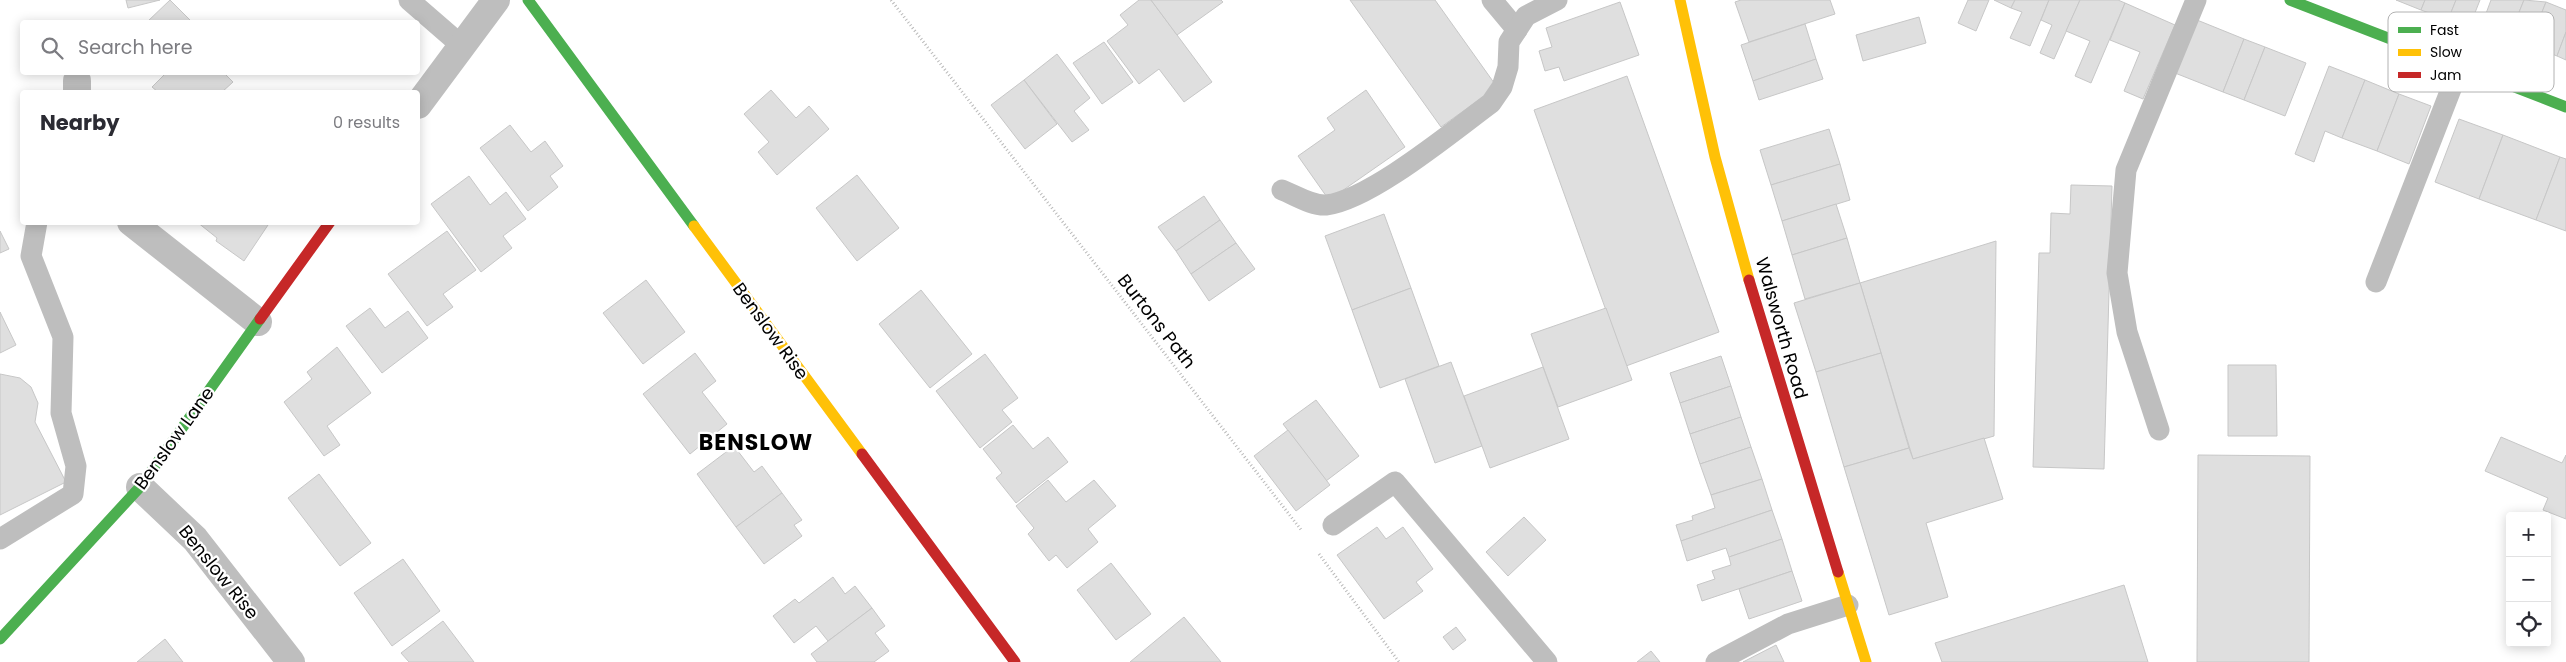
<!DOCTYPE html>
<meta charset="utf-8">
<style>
:root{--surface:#fff;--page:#f2f2f3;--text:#2b2b33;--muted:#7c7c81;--line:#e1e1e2}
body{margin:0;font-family:Poppins,sans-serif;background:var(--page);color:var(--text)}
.controls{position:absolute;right:15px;bottom:15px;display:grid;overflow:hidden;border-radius:5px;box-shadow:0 2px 12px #0003}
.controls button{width:45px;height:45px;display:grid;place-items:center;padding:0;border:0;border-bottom:1px solid var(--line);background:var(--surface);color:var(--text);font:25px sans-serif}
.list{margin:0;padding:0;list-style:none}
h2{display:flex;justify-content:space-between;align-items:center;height:65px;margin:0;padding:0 20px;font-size:21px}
h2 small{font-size:16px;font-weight:400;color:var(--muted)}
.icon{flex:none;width:28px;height:28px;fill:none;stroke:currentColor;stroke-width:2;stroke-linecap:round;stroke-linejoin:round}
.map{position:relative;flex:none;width:2566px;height:662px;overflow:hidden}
.search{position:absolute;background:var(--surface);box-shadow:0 2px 12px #0003;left:20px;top:20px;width:400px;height:55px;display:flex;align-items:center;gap:12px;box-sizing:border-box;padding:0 18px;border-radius:5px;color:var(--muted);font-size:19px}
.panel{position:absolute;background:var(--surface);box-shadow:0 2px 12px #0003;left:20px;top:90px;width:400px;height:135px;border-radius:5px}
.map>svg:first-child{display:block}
.building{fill:#dfdfdf;stroke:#c7c7c7}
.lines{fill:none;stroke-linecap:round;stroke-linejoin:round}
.path{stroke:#b9b9b9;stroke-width:3;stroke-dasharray:1 2.5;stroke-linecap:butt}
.lane{stroke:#bebebe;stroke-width:21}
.street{stroke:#bebebe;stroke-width:28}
.fast{stroke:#4caf50;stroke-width:11}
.slow{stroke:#ffc107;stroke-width:11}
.jam{stroke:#c62828;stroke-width:11}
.labels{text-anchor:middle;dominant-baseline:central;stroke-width:4.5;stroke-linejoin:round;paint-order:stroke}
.street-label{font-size:18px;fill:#000;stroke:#fff}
.district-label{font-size:22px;font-weight:bold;letter-spacing:1px;fill:#000;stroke:#fff}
.key{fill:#fff;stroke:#b2b2b2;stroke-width:1}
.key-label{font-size:14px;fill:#000}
</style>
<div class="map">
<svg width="2566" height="662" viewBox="0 0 2566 662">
<rect width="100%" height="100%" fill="#fff"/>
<!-- building -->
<g class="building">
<path d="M 126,0 L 160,0 L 128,8 Z"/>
<path d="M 170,0 L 192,22 L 147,22 Z"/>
<path d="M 1139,0 L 1151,0 L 1212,82 L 1184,102 L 1159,69 L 1139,84 L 1107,41 L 1128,25 L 1120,15 Z"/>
<path d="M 1151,0 L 1221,0 L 1223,2 L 1177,35 Z"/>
<path d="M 1350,0 L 1435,0 L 1497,87 L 1441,127 Z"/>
<path d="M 1741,0 L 1830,0 L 1835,14 L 1749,42 L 1735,2 Z"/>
<path d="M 1968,0 L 1989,0 L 1976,31 L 1958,23 Z"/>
<path d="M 1994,0 L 2015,0 L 2011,8 Z"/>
<path d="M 2015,0 L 2049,0 L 2030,46 L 2010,38 L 2022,12 L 2011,8 Z"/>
<path d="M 2049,0 L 2080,0 L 2054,59 L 2040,53 L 2052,25 L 2041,20 Z"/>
<path d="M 2080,0 L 2118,0 L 2125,3 L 2091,83 L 2075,76 L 2090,41 L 2066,31 Z"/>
<path d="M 2396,0 L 2425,0 L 2421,10 Z"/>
<path d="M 2425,0 L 2456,0 L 2448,20 L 2421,10 Z"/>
<path d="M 2456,0 L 2480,0 L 2469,28 L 2448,20 Z"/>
<path d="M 2491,0 L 2524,0 L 2509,37 L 2481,27 Z"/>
<path d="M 2524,0 L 2546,2 L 2529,45 L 2509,37 Z"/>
<path d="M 1620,2 L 1639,55 L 1564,81 L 1559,67 L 1545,71 L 1539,51 L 1552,47 L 1546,28 Z"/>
<path d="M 2546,2 L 2566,10 L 2566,32 L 2557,56 L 2529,45 Z"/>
<path d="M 2125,3 L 2175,25 L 2143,99 L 2124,91 L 2140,52 L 2110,40 Z"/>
<path d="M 1919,17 L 1926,43 L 1863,61 L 1856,35 Z"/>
<path d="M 2197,20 L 2244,39 L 2223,92 L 2175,73 Z"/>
<path d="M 1805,24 L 1816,59 L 1753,81 L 1741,45 Z"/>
<path d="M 2566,32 L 2566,60 L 2557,56 Z"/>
<path d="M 2244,39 L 2265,47 L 2244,100 L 2223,92 Z"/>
<path d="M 1104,42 L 1133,82 L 1102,104 L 1073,63 Z"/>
<path d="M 2265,47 L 2306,63 L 2285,116 L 2244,100 Z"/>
<path d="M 1057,54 L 1090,98 L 1074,111 L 1089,130 L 1072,142 L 1024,80 Z"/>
<path d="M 1816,59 L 1823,79 L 1759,100 L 1753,81 Z"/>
<path d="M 2329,66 L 2365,80 L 2342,138 L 2325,131 L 2314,162 L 2295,154 Z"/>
<path d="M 167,72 L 223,72 L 233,82 L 222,92 L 158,92 L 152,87 Z"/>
<path d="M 1627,76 L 1719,332 L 1626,366 L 1534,110 Z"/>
<path d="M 1024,80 L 1057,124 L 1025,149 L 991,105 Z"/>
<path d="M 2365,80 L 2399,94 L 2377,151 L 2342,138 Z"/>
<path d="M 771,90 L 796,118 L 809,106 L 829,129 L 777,175 L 758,152 L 769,142 L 744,114 Z"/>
<path d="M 1366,90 L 1405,147 L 1329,200 L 1298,156 L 1335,130 L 1327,118 Z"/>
<path d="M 2399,94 L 2431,106 L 2409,164 L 2377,151 Z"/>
<path d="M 2459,119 L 2503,135 L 2479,199 L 2435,182 Z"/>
<path d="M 510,125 L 531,152 L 545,141 L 563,166 L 550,176 L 558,187 L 528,211 L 480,148 Z"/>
<path d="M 1829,129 L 1840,164 L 1771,185 L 1760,150 Z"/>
<path d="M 2503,135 L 2560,157 L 2536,220 L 2479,199 Z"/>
<path d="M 2560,157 L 2566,159 L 2566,231 L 2536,220 Z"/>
<path d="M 1840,164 L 1850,200 L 1782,221 L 1771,185 Z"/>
<path d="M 857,175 L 899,228 L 857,261 L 816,208 Z"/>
<path d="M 469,176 L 490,205 L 506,192 L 526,219 L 503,236 L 512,248 L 481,272 L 431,204 Z"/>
<path d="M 2071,185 L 2112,186 L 2104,469 L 2033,467 L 2039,253 L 2050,253 L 2051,213 L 2070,214 Z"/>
<path d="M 1204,196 L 1220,220 L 1176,251 L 1158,227 Z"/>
<path d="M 1836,204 L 1847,238 L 1792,255 L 1782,221 Z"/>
<path d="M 1384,214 L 1411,288 L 1352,310 L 1325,236 Z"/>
<path d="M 1220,220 L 1236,243 L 1191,274 L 1176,251 Z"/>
<path d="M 197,222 L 270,222 L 244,261 L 216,241 L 217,238 Z"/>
<path d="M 0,231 L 9,249 L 0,253 Z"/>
<path d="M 447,231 L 476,270 L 443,294 L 453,307 L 427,326 L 388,274 Z"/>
<path d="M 1847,238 L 1860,283 L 1805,299 L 1792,255 Z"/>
<path d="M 1996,241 L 1994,436 L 1913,459 L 1860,283 Z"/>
<path d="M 1236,243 L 1255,269 L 1209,301 L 1191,274 Z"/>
<path d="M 646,280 L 685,332 L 643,364 L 603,313 Z"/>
<path d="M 1860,283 L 1881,353 L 1816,372 L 1794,303 Z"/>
<path d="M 1411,288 L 1439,366 L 1380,388 L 1352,310 Z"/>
<path d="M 921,290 L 972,354 L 930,388 L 879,324 Z"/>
<path d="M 370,308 L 385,328 L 408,311 L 428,338 L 382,373 L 346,326 Z"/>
<path d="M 1606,308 L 1632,380 L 1558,407 L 1531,334 Z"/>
<path d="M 0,312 L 16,345 L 0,353 Z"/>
<path d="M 337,347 L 371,393 L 327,426 L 340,445 L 324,456 L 284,402 L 312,379 L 307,372 Z"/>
<path d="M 695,353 L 716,381 L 702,392 L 727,424 L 690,454 L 643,394 Z"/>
<path d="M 1881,353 L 1909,448 L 1844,467 L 1816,372 Z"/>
<path d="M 985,354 L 1018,398 L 1002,410 L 1012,422 L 980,448 L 936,391 Z"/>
<path d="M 1721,356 L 1731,386 L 1680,403 L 1670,373 Z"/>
<path d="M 1451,362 L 1482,446 L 1435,463 L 1405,379 Z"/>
<path d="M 2228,365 L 2276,365 L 2277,436 L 2228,436 Z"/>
<path d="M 1543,367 L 1569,439 L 1490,468 L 1464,396 Z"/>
<path d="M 0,374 L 20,378 L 31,387 L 38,403 L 35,422 L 66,482 L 0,515 Z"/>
<path d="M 1731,386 L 1741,417 L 1690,434 L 1680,403 Z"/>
<path d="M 1316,400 L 1359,456 L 1326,481 L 1283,424 Z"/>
<path d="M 1741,417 L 1751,447 L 1700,464 L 1690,434 Z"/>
<path d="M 1013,425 L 1033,449 L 1048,437 L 1068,462 L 1016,503 L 996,478 L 1002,473 L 983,449 Z"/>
<path d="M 1288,430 L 1330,485 L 1296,511 L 1254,456 Z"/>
<path d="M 2501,437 L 2562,463 L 2566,455 L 2566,519 L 2543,510 L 2548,498 L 2485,471 Z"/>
<path d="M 1984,438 L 2003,499 L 1926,523 L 1948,597 L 1889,615 L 1844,467 L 1909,448 L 1913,459 Z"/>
<path d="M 734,446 L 754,472 L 762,466 L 782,493 L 736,527 L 697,474 Z"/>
<path d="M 1751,447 L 1762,479 L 1711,495 L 1700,464 Z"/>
<path d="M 2198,455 L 2310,456 L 2309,662 L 2197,662 Z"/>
<path d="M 319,474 L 371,543 L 340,566 L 288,498 Z"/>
<path d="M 1762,479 L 1772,510 L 1681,541 L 1676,525 L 1693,520 L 1692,516 L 1715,508 L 1711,495 Z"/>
<path d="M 1048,480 L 1066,502 L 1094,480 L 1116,506 L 1088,529 L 1098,542 L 1067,568 L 1056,555 L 1049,561 L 1028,534 L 1034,528 L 1016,506 Z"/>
<path d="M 782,493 L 802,520 L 794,525 L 802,536 L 764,564 L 736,527 Z"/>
<path d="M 1772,510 L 1782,539 L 1729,557 L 1726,548 L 1687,561 L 1681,541 Z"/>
<path d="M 1524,517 L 1546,540 L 1508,576 L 1486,552 Z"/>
<path d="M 1377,527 L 1386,539 L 1403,527 L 1433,569 L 1416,582 L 1423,591 L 1384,619 L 1337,555 Z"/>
<path d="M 1782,539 L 1792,571 L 1702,601 L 1697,585 L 1715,579 L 1712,571 L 1731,565 L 1729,557 Z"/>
<path d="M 403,559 L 440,611 L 392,646 L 354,593 Z"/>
<path d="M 1111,563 L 1151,614 L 1116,640 L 1077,590 Z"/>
<path d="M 1792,571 L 1802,601 L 1749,619 L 1739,589 Z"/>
<path d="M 833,577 L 845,594 L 855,586 L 872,608 L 828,641 L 816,626 L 794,643 L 773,616 L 795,599 L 799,603 Z"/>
<path d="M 2124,585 L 2148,662 L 1942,662 L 1935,643 Z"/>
<path d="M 872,608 L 885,626 L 875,633 L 889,651 L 874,662 L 817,662 L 811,654 Z"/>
<path d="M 1184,617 L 1221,662 L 1130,662 Z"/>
<path d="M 443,621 L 474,662 L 409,662 L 401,653 Z"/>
<path d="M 1456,627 L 1466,640 L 1453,650 L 1443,637 Z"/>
<path d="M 165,639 L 183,662 L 137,662 Z"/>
<path d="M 1776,645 L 1784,662 L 1743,662 Z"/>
<path d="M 1651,651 L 1660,662 L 1637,662 Z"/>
</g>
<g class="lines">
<!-- path -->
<g class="path">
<path d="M 891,0 L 1302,531"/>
<path d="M 1319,554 L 1399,662"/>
</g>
<!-- lane -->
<g class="lane">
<path d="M 409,0 L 462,46"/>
<path d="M 1492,0 L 1517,30"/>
<path d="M 1282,190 C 1295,195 1312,206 1326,205 C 1370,200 1453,131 1491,103 L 1502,87 L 1508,67 L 1509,42 L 1526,16 L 1557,0"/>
<path d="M 2376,282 L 2460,66"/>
<path d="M 2159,430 L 2127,332 L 2117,273 L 2126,170 L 2196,0"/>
<path d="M 1333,525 L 1395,482 L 1547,662"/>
<path d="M 0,539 L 73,494 L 76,466 L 61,413 L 63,337 L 31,256 L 37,222"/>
<path d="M 1716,662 L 1788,624 L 1848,605"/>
</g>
<!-- street -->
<g class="street">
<path d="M 77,81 L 77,92"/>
<path d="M 418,105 L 496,0"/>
<path d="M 131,222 L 258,322"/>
<path d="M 140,487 L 195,539 L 291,662"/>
</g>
<!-- fast -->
<g class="fast">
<path d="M 528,0 L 694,226"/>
<path d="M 2290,0 L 2566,107"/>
<path d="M 0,639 L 140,487 L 260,319"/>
</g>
<!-- slow -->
<g class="slow">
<path d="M 1680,0 L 1715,157 L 1749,280"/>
<path d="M 694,226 L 862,454"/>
<path d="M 1838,572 L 1866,662"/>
</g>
<!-- jam -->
<g class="jam">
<path d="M 1749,280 L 1838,572"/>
<path d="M 260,319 L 330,222"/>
<path d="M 862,454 L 1015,662"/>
</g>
</g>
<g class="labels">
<!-- street labels -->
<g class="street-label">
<text transform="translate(1157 321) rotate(52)">Burtons Path</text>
<text transform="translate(1782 328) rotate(74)">Walsworth Road</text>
<text transform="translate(771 331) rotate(54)">Benslow Rise</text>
<text transform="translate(174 438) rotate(-54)">Benslow Lane</text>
<text transform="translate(219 572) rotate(51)">Benslow Rise</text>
</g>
<!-- district labels -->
<g class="district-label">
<text x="756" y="442">BENSLOW</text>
</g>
</g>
<!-- legend -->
<rect x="2388" y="12" width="166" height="80" rx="8" class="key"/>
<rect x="2398" y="27" width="23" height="6" fill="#4caf50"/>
<rect x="2398" y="49" width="23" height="7" fill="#ffc107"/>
<rect x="2398" y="72" width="23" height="6" fill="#c62828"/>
<g class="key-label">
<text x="2430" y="35">Fast</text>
<text x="2430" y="57">Slow</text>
<text x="2430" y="80">Jam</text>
</g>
</svg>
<div class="controls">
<button>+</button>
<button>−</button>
<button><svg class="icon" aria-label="locate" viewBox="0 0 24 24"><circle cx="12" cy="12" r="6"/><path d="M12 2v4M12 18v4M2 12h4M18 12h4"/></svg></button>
</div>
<div class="search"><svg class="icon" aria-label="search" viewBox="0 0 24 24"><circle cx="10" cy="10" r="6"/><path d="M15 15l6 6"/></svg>Search here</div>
<section class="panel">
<h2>Nearby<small>0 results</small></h2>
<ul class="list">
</ul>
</section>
</div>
